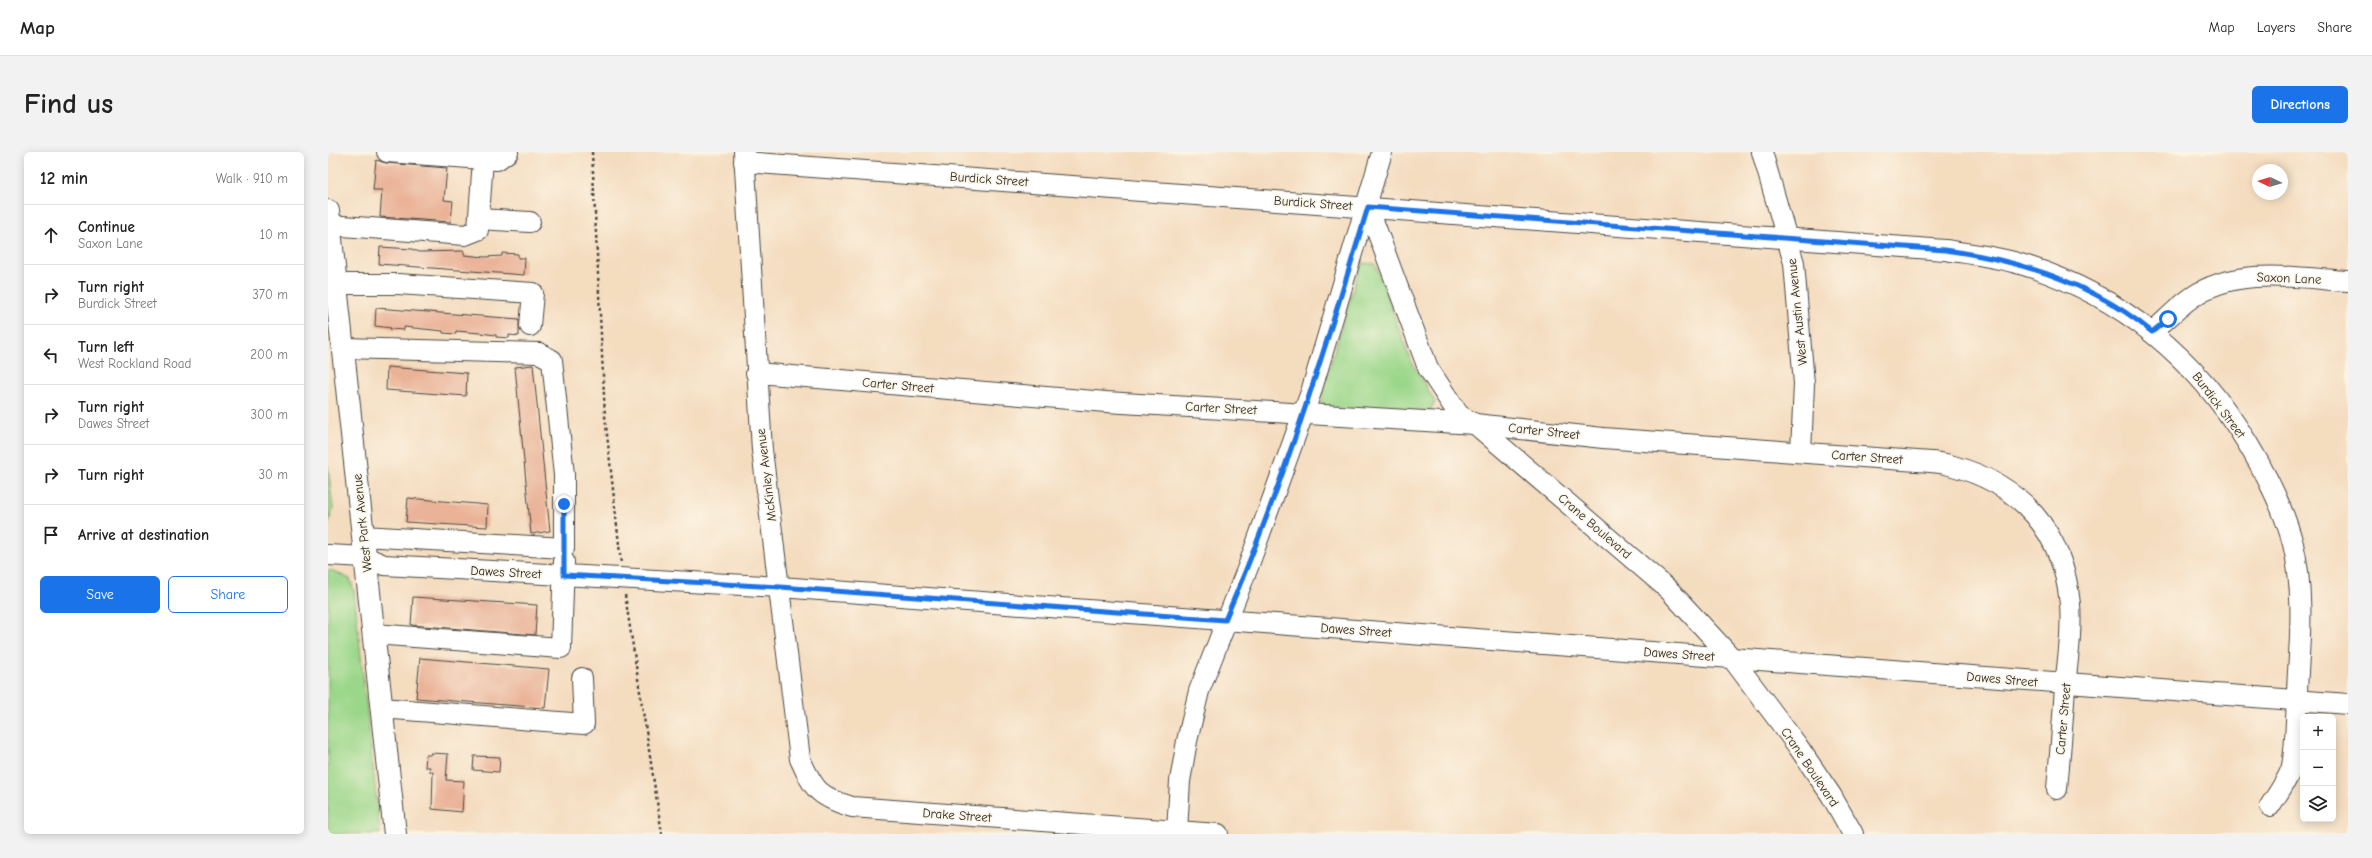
<!DOCTYPE html>
<meta charset="utf-8">
<style>
:root{--surface:#fff;--page:#f2f2f2;--text:#222;--muted:#767676;--line:#e0e0e0;--accent:#1a73e8}
body{margin:0;font-family:"Comic Neue",sans-serif;background:var(--page);color:var(--text)}
.controls{position:absolute;right:12px;bottom:12px;display:grid;overflow:hidden;border-radius:6px;box-shadow:0 2px 10px #0003}
.controls button{width:36px;height:36px;display:grid;place-items:center;padding:0;border:0;border-bottom:1px solid var(--line);background:var(--surface);color:var(--text);font:20px sans-serif}
.compass{position:absolute;left:1924px;top:12px;width:36px;height:36px;border-radius:50%;background:var(--surface);box-shadow:0 2px 10px #0003;rotate:274deg}
.stop{position:absolute;width:12px;height:12px;margin:-9px;border:3px solid #1a73e8;border-radius:50%;background:#fff}
.stop.end{background:#1a73e8;border-color:#fff;box-shadow:0 1px 4px #0008}
.list{margin:0;padding:0;list-style:none}
h2{display:flex;justify-content:space-between;align-items:center;height:52px;margin:0;padding:0 16px;font-size:17px}
h2 small{font-size:13px;font-weight:400;color:var(--muted)}
.list li{display:grid;grid-template-columns:26px 1fr auto;gap:12px;align-items:center;box-sizing:border-box;height:60px;padding:0 16px;border-top:1px solid var(--line)}
.list b{display:block;font-size:15px;white-space:nowrap}
.list p{margin:0;font-size:13px;white-space:nowrap;color:var(--muted)}
.list em{font-size:13px;font-style:normal;color:var(--muted)}
.actions{display:flex;gap:8px;padding:12px 16px}
.actions a{flex:1;padding:9px 0;border:1px solid var(--accent);border-radius:6px;text-align:center;font-size:14px;color:var(--accent)}
.actions .main{background:var(--accent);color:#fff}
.icon{flex:none;width:22px;height:22px;fill:none;stroke:currentColor;stroke-width:2;stroke-linecap:round;stroke-linejoin:round}
.map{position:relative;flex:none;width:2020px;height:682px;overflow:hidden;border-radius:6px}
header{display:flex;align-items:center;gap:24px;box-sizing:border-box;height:56px;padding:0 20px;background:var(--surface);border-bottom:1px solid var(--line)}
header strong{font-size:19px}
nav{display:flex;gap:22px;margin-inline-start:auto;font-size:14px}
.intro{display:flex;align-items:center;justify-content:space-between;box-sizing:border-box;height:96px;padding:0 24px}
h1{margin:0;font-size:28px}
.button{padding:10px 18px;border-radius:6px;background:var(--accent);color:#fff;font-size:14px;font-weight:700}
main{display:flex;gap:24px;padding:0 24px}
aside{flex:1;background:var(--surface);border-radius:6px;box-shadow:0 2px 10px #0003}
.map>svg:first-child{display:block}
.green{fill:#9bd78a;stroke:#63815a}
.building{fill:#eab398}
.lines{fill:none;stroke-linecap:round;stroke-linejoin:round}
.minor-casing{stroke:#494641;stroke-width:22}
.major-casing{stroke:#494641;stroke-width:24}
.path{stroke:#494641;stroke-width:2.5;stroke-dasharray:3 3;stroke-linecap:butt}
.minor{stroke:#fff;stroke-width:20}
.major{stroke:#fff;stroke-width:22}
.route{stroke:#1a73e8;stroke-width:5}
.labels{text-anchor:middle;dominant-baseline:central;stroke-width:3;stroke-linejoin:round;paint-order:stroke}
.street-label{font-size:13px;fill:#2b2b2b;stroke:#fcf5e5}
</style>
<header>
<strong>Map</strong>
<nav><a>Map</a><a>Layers</a><a>Share</a></nav>
</header>
<div class="intro"><h1>Find us</h1><a class="button">Directions</a></div>
<main>
<aside>
<h2>12 min<small>Walk · 910 m</small></h2>
<ul class="list">
<li><svg class="icon" aria-label="ahead" viewBox="0 0 24 24"><path d="M12 20V5M6 11l6-6 6 6"/></svg><div><b>Continue</b><p>Saxon Lane</p></div><em>10 m</em></li>
<li><svg class="icon" aria-label="right" viewBox="0 0 24 24"><path d="M7 20v-9h11M14 6l5 5-5 5"/></svg><div><b>Turn right</b><p>Burdick Street</p></div><em>370 m</em></li>
<li><svg class="icon" aria-label="left" viewBox="0 0 24 24"><path d="M17 20v-9H6M10 6l-5 5 5 5"/></svg><div><b>Turn left</b><p>West Rockland Road</p></div><em>200 m</em></li>
<li><svg class="icon" aria-label="right" viewBox="0 0 24 24"><path d="M7 20v-9h11M14 6l5 5-5 5"/></svg><div><b>Turn right</b><p>Dawes Street</p></div><em>300 m</em></li>
<li><svg class="icon" aria-label="right" viewBox="0 0 24 24"><path d="M7 20v-9h11M14 6l5 5-5 5"/></svg><div><b>Turn right</b></div><em>30 m</em></li>
<li><svg class="icon" aria-label="arrive" viewBox="0 0 24 24"><path d="M6 21V4h12l-3 4 3 4H6"/></svg><div><b>Arrive at destination</b></div></li>
</ul>
<div class="actions"><a class="main">Save</a><a>Share</a></div>
</aside>
<div class="map">
<svg width="2020" height="682" viewBox="0 0 2020 682">
<rect width="100%" height="100%" fill="#fcf5e5"/>
<filter id="ink" filterUnits="userSpaceOnUse"><feTurbulence type="fractalNoise" baseFrequency=".025" numOctaves="2"/><feDisplacementMap in="SourceGraphic" scale="8" xChannelSelector="R" yChannelSelector="G"/><feConvolveMatrix kernelMatrix="1 2 1 2 8 2 1 2 1" color-interpolation-filters="sRGB"/></filter>
<filter id="wash" filterUnits="userSpaceOnUse"><feTurbulence type="fractalNoise" baseFrequency=".012" numOctaves="4" result="noise"/><feDisplacementMap in="SourceGraphic" scale="16" xChannelSelector="R" yChannelSelector="G"/><feGaussianBlur stdDeviation="0.9" result="paint"/><feColorMatrix in="noise" values="0 0 0 0 0 0 0 0 0 0 0 0 0 0 0 0 0 1.4 0 .05"/><feComposite in="paint" operator="in"/></filter>
<g filter="url(#wash)">
<rect width="100%" height="100%" fill="#f4dcbf"/>
<!-- green -->
<g class="green">
<path d="M 1033,111 L 1047,112 L 1082,207 L 1107,250 L 1100,261 L 994,255 L 993,242 Z"/>
<path d="M 0,313 L 5,357 L 0,373 Z"/>
<path d="M 0,418 L 5,419 L 22,427 L 26,439 L 52,682 L 0,682 Z"/>
</g>
<g id="blocks">
<!-- building -->
<g class="building">
<path d="M 48,8 L 58,11 L 119,16 L 116,48 L 125,49 L 123,70 L 52,65 L 54,38 L 45,38 Z"/>
<path d="M 52,95 L 84,97 L 91,100 L 136,99 L 136,103 L 157,105 L 174,104 L 174,101 L 190,102 L 190,106 L 197,106 L 196,123 L 51,112 Z"/>
<path d="M 48,156 L 191,167 L 191,184 L 181,183 L 181,186 L 168,185 L 168,183 L 152,181 L 128,179 L 128,182 L 115,181 L 115,179 L 86,176 L 76,175 L 76,178 L 62,177 L 63,176 L 47,174 Z"/>
<path d="M 205,213 L 222,379 L 203,382 L 187,215 Z"/>
<path d="M 59,215 L 139,221 L 138,244 L 58,238 Z"/>
<path d="M 80,346 L 160,353 L 159,375 L 78,370 Z"/>
<path d="M 85,445 L 209,453 L 207,483 L 83,473 Z"/>
<path d="M 92,506 L 221,517 L 217,556 L 88,546 Z"/>
<path d="M 103,601 L 120,602 L 118,628 L 136,629 L 134,660 L 104,657 L 105,620 L 102,620 L 102,615 L 97,615 L 98,603 L 102,603 Z"/>
<path d="M 146,604 L 172,605 L 171,620 L 145,618 Z"/>
</g>
</g>
</g>
<g filter="url(#ink)">
<use href="#blocks" fill-opacity="0" stroke="#494641" stroke-width="1"/>
<g class="lines">
<defs>
<g id="minor">
<path d="M 416,0 L 434,298 L 472,607 C 486,638 491,645 524,655 L 890,682"/>
<path d="M 1434,0 L 1466,111 L 1476,232 L 1473,300"/>
<path d="M 155,7 L 169,8 L 180,0"/>
<path d="M 416,10 L 1617,98 C 1644,102 1672,105 1699,114 C 1794,144 1869,207 1920,292 C 1938,322 1956,357 1965,392 C 1975,433 1973,477 1970,520 C 1968,549 1969,586 1964,614 C 1961,627 1949,642 1942,654"/>
<path d="M 1040,55 L 1100,216 L 1131,263 L 1147,272 L 1341,438 L 1403,505 L 1469,593 L 1503,643 L 1525,682"/>
<path d="M 151,67 L 202,70"/>
<path d="M 1,73 L 137,83 L 150,78 L 155,7 L 59,0"/>
<path d="M 8,132 L 70,132 L 205,141 L 202,174"/>
<path d="M 1824,180 C 1837,169 1849,156 1863,146 C 1906,114 1971,126 2020,129"/>
<path d="M 15,196 L 211,201 L 224,208 L 236,323 L 236,396 L 35,384"/>
<path d="M 428,221 L 778,250 L 1147,272 L 1275,286 L 1589,309 C 1601,310 1614,310 1625,314 C 1694,333 1735,380 1742,452 C 1744,479 1740,507 1737,534 C 1735,568 1732,603 1729,637"/>
<path d="M 0,403 L 37,405 L 56,413 L 452,435 L 2020,552"/>
<path d="M 46,482 L 233,496 L 236,409"/>
<path d="M 53,556 L 256,572 L 254,526"/>
<path d="M 849,679 L 852,629 L 859,589 L 871,539 L 920,415 L 983,240 L 1054,0"/>
</g>
<path id="major" d="M 0,59 L 67,682"/>
</defs>
<!-- minor casing -->
<use href="#minor" class="minor-casing"/>
<!-- major casing -->
<use href="#major" class="major-casing"/>
<!-- path -->
<g class="path">
<path d="M 264,0 L 277,264 L 293,411"/>
<path d="M 297,443 L 334,682"/>
</g>
<!-- minor -->
<use href="#minor" class="minor"/>
<!-- major -->
<use href="#major" class="major"/>
</g>
</g>
<g class="lines" filter="url(#ink)">
<!-- route -->
<path class="route" d="M 236,352 L 236,423 L 452,435 L 897,468 C 955,334 998,194 1040,55 L 1617,98 C 1692,108 1765,131 1824,180 L 1840,167"/>
</g>
<g class="labels">
<!-- street labels -->
<g class="street-label">
<text transform="translate(661 27) rotate(4)">Burdick Street</text>
<text transform="translate(985 51) rotate(4)">Burdick Street</text>
<text transform="translate(1961 126) rotate(2)">Saxon Lane</text>
<text transform="translate(1469 160) rotate(-96)">West Austin Avenue</text>
<text transform="translate(570 233) rotate(5)">Carter Street</text>
<text transform="translate(1891 253) rotate(53)">Burdick Street</text>
<text transform="translate(893 256) rotate(3)">Carter Street</text>
<text transform="translate(1216 279) rotate(6)">Carter Street</text>
<text transform="translate(1539 305) rotate(4)">Carter Street</text>
<text transform="translate(438 323) rotate(-97)">McKinley Avenue</text>
<text transform="translate(34 371) rotate(-96)">West Park Avenue</text>
<text transform="translate(1267 374) rotate(41)">Crane Boulevard</text>
<text transform="translate(178 420) rotate(3)">Dawes Street</text>
<text transform="translate(1028 478) rotate(4)">Dawes Street</text>
<text transform="translate(1351 502) rotate(4)">Dawes Street</text>
<text transform="translate(1674 527) rotate(5)">Dawes Street</text>
<text transform="translate(1735 567) rotate(-85)">Carter Street</text>
<text transform="translate(1482 615) rotate(56)">Crane Boulevard</text>
<text transform="translate(629 663) rotate(4)">Drake Street</text>
</g>
</g>
</svg>
<div class="controls">
<button>+</button>
<button>−</button>
<button><svg class="icon" aria-label="layers" viewBox="0 0 24 24"><path d="M12 4l9 5-9 5-9-5zM3 14l9 5 9-5"/></svg></button>
</div>
<svg class="compass" viewBox="-18 -18 36 36"><path d="M0-13l5 13h-10z" fill="#e53935"/><path d="M0 13l5-13h-10z" fill="#767676"/></svg>
<div class="stop" style="left:1840px;top:167px"></div>
<div class="stop end" style="left:236px;top:352px"></div>
</div>
</main>
